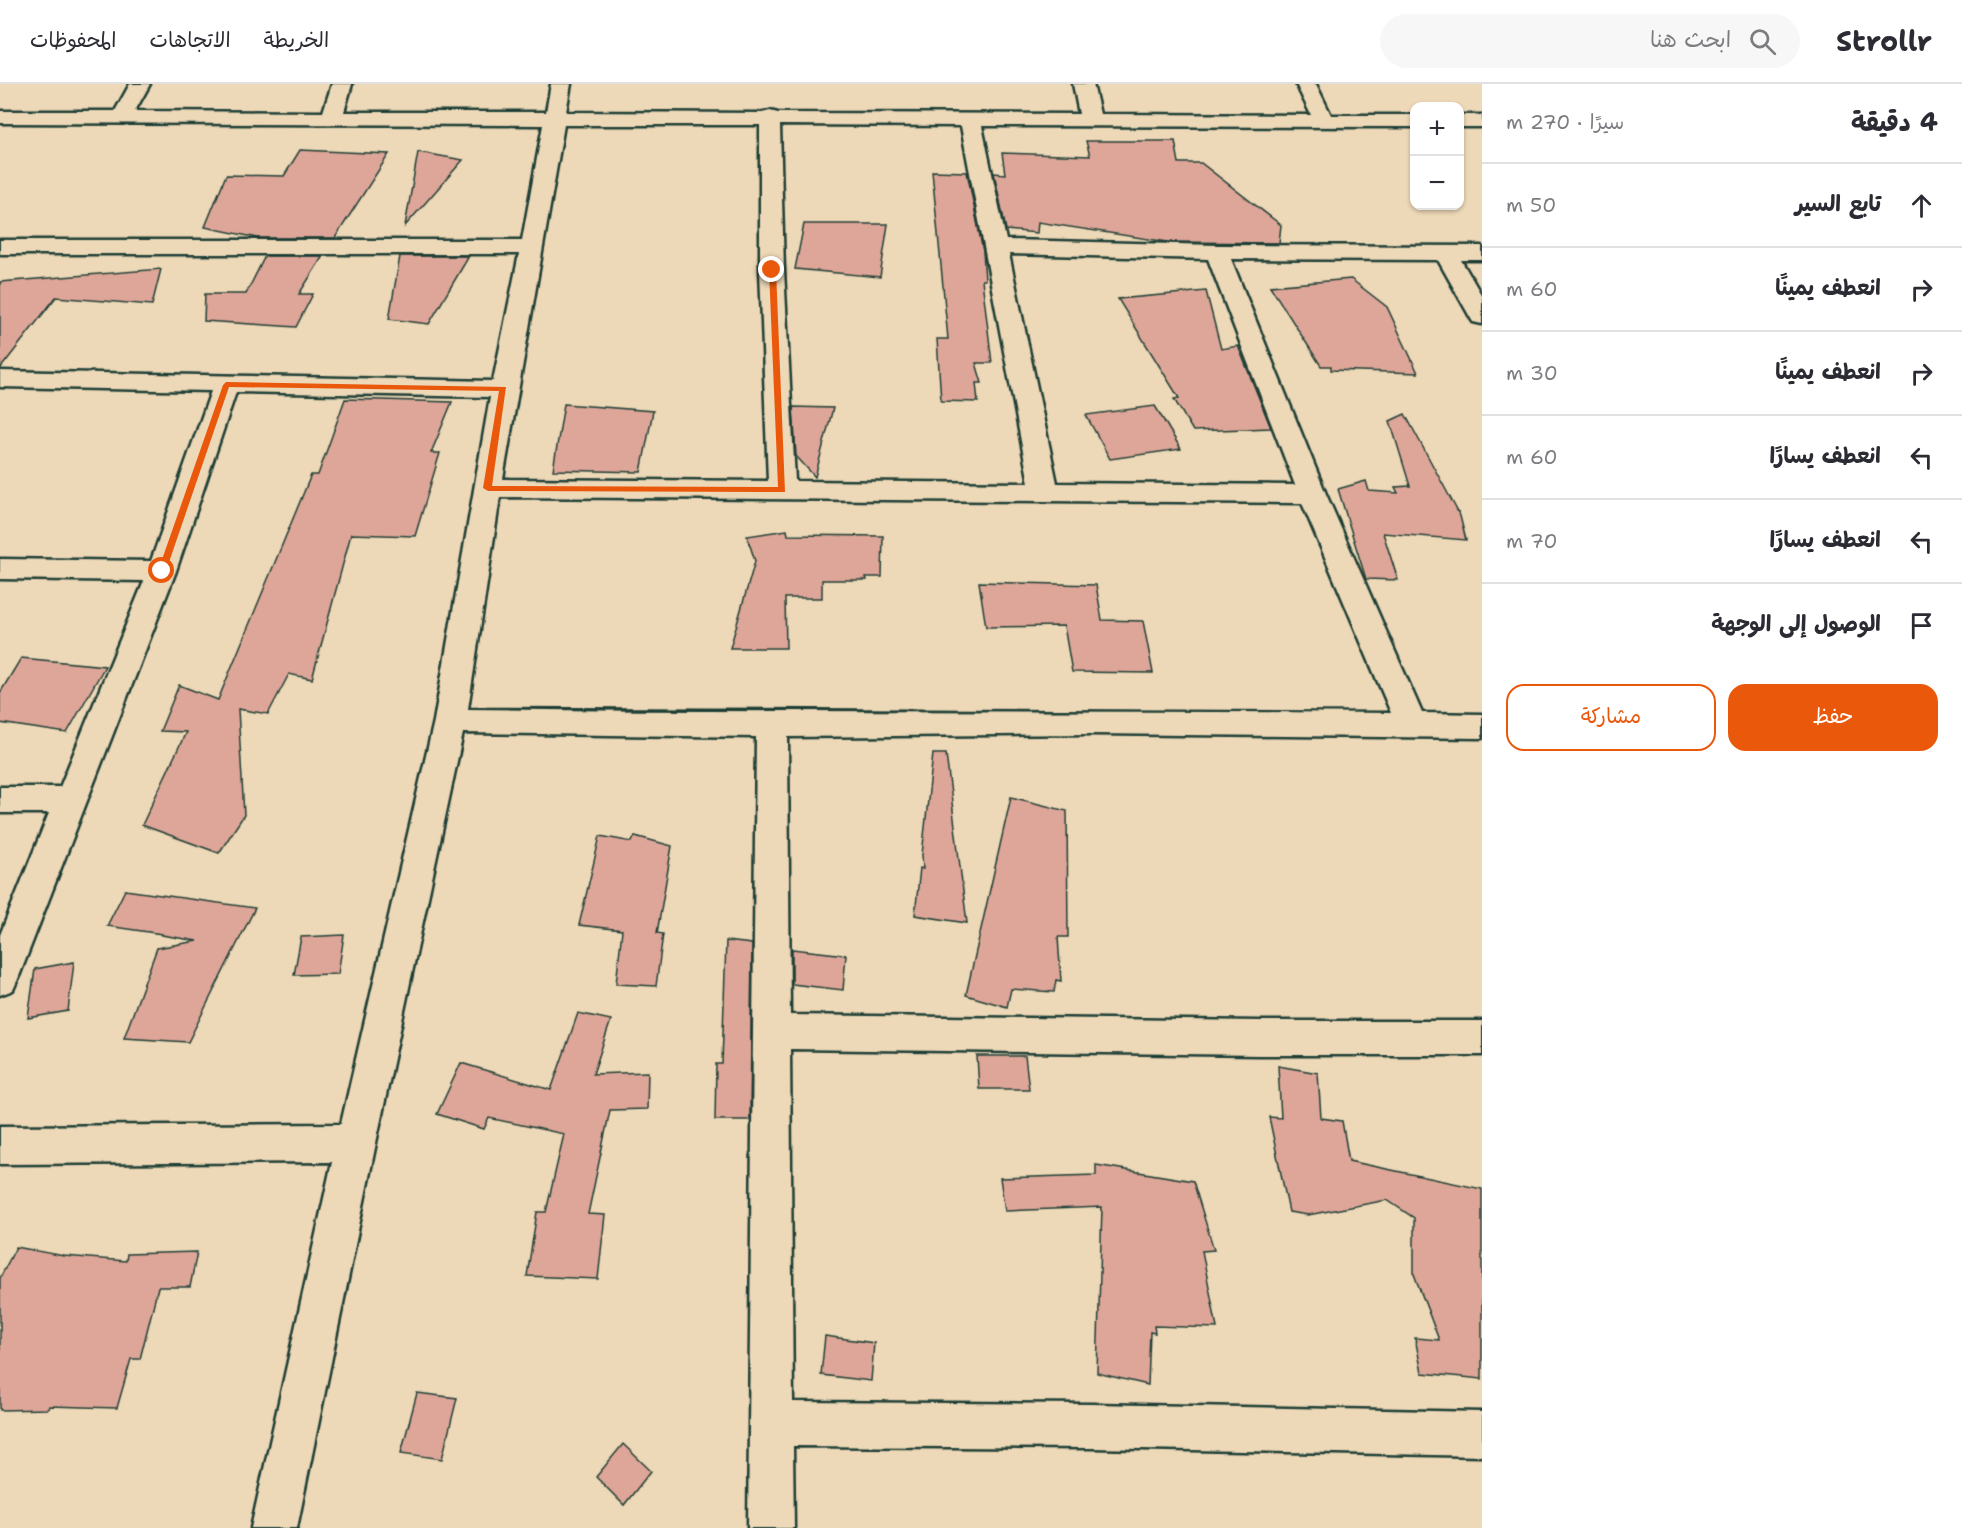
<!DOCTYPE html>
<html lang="ar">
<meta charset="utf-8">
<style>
:root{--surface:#fff;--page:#f7f7f7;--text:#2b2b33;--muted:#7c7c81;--line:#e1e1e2;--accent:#ea580c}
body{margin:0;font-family:"Shantell Sans","Playpen Sans Arabic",sans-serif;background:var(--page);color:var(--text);direction:rtl}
.controls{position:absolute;right:18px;top:18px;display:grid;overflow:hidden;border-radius:12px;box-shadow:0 2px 4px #0004}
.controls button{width:54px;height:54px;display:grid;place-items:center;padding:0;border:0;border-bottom:2px solid var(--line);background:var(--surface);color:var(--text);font:30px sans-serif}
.stop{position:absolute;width:18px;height:18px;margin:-14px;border:4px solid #ea580c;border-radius:50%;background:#fff}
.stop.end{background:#ea580c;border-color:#fff;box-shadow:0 2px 6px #0008}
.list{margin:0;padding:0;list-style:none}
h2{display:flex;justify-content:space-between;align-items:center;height:78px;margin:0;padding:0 24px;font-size:26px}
h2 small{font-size:20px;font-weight:400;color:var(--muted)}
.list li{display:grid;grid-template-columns:39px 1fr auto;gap:18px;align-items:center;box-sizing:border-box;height:84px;padding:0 24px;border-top:2px solid var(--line)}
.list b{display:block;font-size:22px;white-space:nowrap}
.list em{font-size:20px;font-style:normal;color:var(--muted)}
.actions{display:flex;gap:12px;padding:18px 24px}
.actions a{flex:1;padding:14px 0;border:2px solid var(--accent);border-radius:18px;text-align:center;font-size:21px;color:var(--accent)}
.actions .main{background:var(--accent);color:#fff}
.icon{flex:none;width:33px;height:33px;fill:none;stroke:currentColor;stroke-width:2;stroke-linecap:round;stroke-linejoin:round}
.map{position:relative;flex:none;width:1482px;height:1444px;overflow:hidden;direction:ltr}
header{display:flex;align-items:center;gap:36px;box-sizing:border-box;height:84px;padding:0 30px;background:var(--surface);border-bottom:2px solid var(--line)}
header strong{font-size:28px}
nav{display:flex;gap:33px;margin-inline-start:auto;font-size:21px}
.search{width:420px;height:54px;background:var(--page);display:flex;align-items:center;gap:15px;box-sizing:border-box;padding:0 21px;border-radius:33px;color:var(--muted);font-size:22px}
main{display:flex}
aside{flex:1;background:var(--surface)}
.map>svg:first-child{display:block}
.building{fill:#dea698;stroke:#1f3d34;stroke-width:1.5}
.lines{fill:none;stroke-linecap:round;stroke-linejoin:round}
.minor-casing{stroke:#1f3d34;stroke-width:5}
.minor{fill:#edd8b7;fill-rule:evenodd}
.route{fill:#ea580c}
</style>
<header>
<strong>Strollr</strong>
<div class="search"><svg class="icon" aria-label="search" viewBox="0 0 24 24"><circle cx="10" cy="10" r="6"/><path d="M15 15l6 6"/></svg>ابحث هنا</div>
<nav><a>الخريطة</a><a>الاتجاهات</a><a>المحفوظات</a></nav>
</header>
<main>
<aside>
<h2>4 دقيقة<small>سيرًا · 270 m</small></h2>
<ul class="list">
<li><svg class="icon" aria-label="ahead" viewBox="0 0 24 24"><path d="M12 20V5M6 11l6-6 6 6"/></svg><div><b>تابع السير</b></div><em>50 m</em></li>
<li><svg class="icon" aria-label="right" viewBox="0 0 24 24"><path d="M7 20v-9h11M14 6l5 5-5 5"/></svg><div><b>انعطف يمينًا</b></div><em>60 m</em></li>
<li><svg class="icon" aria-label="right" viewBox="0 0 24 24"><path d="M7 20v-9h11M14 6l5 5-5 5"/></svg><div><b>انعطف يمينًا</b></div><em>30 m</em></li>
<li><svg class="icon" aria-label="left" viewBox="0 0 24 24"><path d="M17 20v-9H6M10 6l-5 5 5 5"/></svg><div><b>انعطف يسارًا</b></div><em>60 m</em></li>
<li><svg class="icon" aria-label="left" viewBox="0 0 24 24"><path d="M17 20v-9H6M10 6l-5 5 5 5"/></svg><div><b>انعطف يسارًا</b></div><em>70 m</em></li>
<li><svg class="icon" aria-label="arrive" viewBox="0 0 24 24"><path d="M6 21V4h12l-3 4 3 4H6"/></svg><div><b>الوصول إلى الوجهة</b></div></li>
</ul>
<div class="actions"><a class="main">حفظ</a><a>مشاركة</a></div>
</aside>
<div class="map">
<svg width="1482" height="1444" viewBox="0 0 1482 1444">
<rect width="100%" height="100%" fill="#edd8b7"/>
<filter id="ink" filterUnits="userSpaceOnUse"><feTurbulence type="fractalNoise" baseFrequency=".0167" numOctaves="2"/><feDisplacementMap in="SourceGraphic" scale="12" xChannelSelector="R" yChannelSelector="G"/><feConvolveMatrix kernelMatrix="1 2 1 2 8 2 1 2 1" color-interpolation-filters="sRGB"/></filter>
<g filter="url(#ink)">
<!-- building -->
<g class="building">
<path d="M 1086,57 L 1175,57 L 1179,79 L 1201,79 L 1281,141 L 1279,159 L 1168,158 L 1038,138 L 1037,149 L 1006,146 L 994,89 L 1005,90 L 1002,69 L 1090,72 Z"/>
<path d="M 300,66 L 389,70 L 335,154 L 258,154 L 205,143 L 226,91 L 284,92 Z"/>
<path d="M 418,68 L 463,76 L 405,142 Z"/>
<path d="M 932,87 L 967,88 L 983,167 L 985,196 L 982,196 L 992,279 L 976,279 L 982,299 L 976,299 L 978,318 L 941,317 L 937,255 L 948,255 Z"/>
<path d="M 804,140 L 888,140 L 880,193 L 795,185 Z"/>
<path d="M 265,172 L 323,172 L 299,210 L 313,210 L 296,243 L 204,237 L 205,210 L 246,210 Z"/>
<path d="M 400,172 L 469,172 L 429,240 L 389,235 Z"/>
<path d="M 161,185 L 152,221 L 56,213 L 0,285 L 0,198 Z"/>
<path d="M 1351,195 L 1387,223 L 1418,289 L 1331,286 L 1331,282 L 1321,282 L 1270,202 Z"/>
<path d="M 1206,207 L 1221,265 L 1238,262 L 1271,344 L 1193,347 L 1174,315 L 1179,314 L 1118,215 Z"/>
<path d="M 345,315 L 452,318 L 431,369 L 440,369 L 415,452 L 351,450 L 312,595 L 289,590 L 268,630 L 238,625 L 244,731 L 219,769 L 142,741 L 186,648 L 160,647 L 179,601 L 218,616 L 311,391 L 318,391 Z"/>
<path d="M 564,320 L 653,327 L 641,388 L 553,386 Z"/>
<path d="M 1155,322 L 1181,365 L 1110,375 L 1086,331 Z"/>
<path d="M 793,323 L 833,324 L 815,393 L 796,372 Z"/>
<path d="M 1405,330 L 1460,432 L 1466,456 L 1383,449 L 1398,496 L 1366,495 L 1338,405 L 1366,397 L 1369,407 L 1398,409 L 1395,403 L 1410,402 L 1390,337 Z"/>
<path d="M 787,446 L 788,451 L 883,452 L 882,493 L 866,493 L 867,496 L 822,496 L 822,514 L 785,514 L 786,564 L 730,564 L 755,477 L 747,452 Z"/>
<path d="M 979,498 L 1096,501 L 1102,536 L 1143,537 L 1153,589 L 1072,588 L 1064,542 L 986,543 Z"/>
<path d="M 21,574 L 105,582 L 67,649 L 0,639 L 0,609 Z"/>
<path d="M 933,670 L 946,670 L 967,839 L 915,831 L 920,784 L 923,785 L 922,771 Z"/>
<path d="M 1011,713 L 1067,727 L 1068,853 L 1058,853 L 1061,897 L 1056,896 L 1054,908 L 1011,905 L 1007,923 L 966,911 Z"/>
<path d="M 600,752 L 632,758 L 635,752 L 672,762 L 657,849 L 663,850 L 656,902 L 616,900 L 622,846 L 579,841 Z"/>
<path d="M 125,806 L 255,824 L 188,958 L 124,954 L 157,864 L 197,857 L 162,851 L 162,850 L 107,842 Z"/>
<path d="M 344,851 L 338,890 L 294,891 L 301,853 Z"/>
<path d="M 726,857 L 752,860 L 750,1036 L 715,1036 L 716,980 L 722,980 Z"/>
<path d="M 792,865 L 846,871 L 843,906 L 792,900 Z"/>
<path d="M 74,878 L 68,927 L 28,934 L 35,885 Z"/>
<path d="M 578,929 L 611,936 L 593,990 L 648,988 L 647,1025 L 610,1026 L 588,1130 L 605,1131 L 598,1195 L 527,1192 L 537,1128 L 546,1128 L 564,1050 L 489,1034 L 484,1045 L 437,1030 L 461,979 L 551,1006 Z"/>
<path d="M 977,972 L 1025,972 L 1029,1005 L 979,1005 Z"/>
<path d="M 1278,982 L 1318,989 L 1321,1034 L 1342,1037 L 1349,1077 L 1482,1105 L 1482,1295 L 1422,1289 L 1415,1254 L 1439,1256 L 1414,1190 L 1414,1134 L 1387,1116 L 1308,1131 L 1289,1128 L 1269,1033 L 1281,1034 Z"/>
<path d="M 1096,1081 L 1193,1097 L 1214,1166 L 1202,1167 L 1217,1244 L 1154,1242 L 1155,1249 L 1150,1248 L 1148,1301 L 1097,1289 L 1102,1123 L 1005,1127 L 1000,1094 L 1096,1091 Z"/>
<path d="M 16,1163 L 64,1172 L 126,1177 L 127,1170 L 197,1168 L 190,1203 L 158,1203 L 140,1275 L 131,1275 L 117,1324 L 49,1322 L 48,1325 L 0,1326 L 0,1194 Z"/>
<path d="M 825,1252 L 874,1259 L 871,1297 L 821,1291 Z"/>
<path d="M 417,1309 L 457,1314 L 442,1375 L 401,1369 Z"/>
<path d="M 623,1360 L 651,1387 L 624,1421 L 596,1393 Z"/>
</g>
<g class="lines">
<defs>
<g id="minor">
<path d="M 130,0 L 150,0 L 135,27 L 323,28 L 332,0 L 352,0 L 344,28 L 546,28 L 551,0 L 571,0 L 566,28 L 762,29 L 770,27 L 778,29 L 1079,30 L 1073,0 L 1093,0 L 1100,30 L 1311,31 L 1296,0 L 1316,0 L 1331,31 L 1414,31 L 1414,43 L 982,42 L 1006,156 L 1217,161 L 1482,162 L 1482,176 L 1461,176 L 1482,212 L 1482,240 L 1473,238 L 1470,233 L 1438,176 L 1231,175 L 1326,410 L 1422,629 L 1482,630 L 1482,654 L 1092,650 L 788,653 L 790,931 L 1259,937 L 1482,937 L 1482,971 L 1259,971 L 790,965 L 793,1318 L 1092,1320 L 1482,1328 L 1482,1372 L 1092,1364 L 793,1362 L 794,1444 L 748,1444 L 756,653 L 463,649 L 376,1059 L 297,1444 L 251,1444 L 332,1078 L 0,1080 L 0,1042 L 341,1040 L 434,637 L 490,313 L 236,308 L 176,487 L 18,895 L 13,906 L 0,911 L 0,851 L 49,729 L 0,729 L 0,703 L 60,703 L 144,497 L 0,495 L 0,475 L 151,477 L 211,307 L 0,303 L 0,287 L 493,297 L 519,170 L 0,170 L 0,156 L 522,156 L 543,41 L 0,39 L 0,27 L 115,27 ZM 564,41 L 760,41 L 760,186 L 768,397 L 503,395 ZM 780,41 L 961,42 L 1029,399 L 795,397 L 784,186 ZM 1009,170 L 1208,175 L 1295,401 L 1057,399 ZM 500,413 L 1302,419 L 1391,629 C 1083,626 775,629 468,625 Z"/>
<rect x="1460" y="31" width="22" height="12"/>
</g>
</defs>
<!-- minor casing -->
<use href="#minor" class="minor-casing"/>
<!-- minor -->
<use href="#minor" class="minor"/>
</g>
</g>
<!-- route -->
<path class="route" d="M 772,184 L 776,186 L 785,408 L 488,407 L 483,404 L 499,307 L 229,303 L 166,487 L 162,490 L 158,487 L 223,301 L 226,298 L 506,303 L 492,402 L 778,403 L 769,186 Z"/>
</svg>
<div class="controls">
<button>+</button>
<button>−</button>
</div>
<div class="stop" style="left:162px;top:487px"></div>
<div class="stop end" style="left:772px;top:186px"></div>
</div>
</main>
